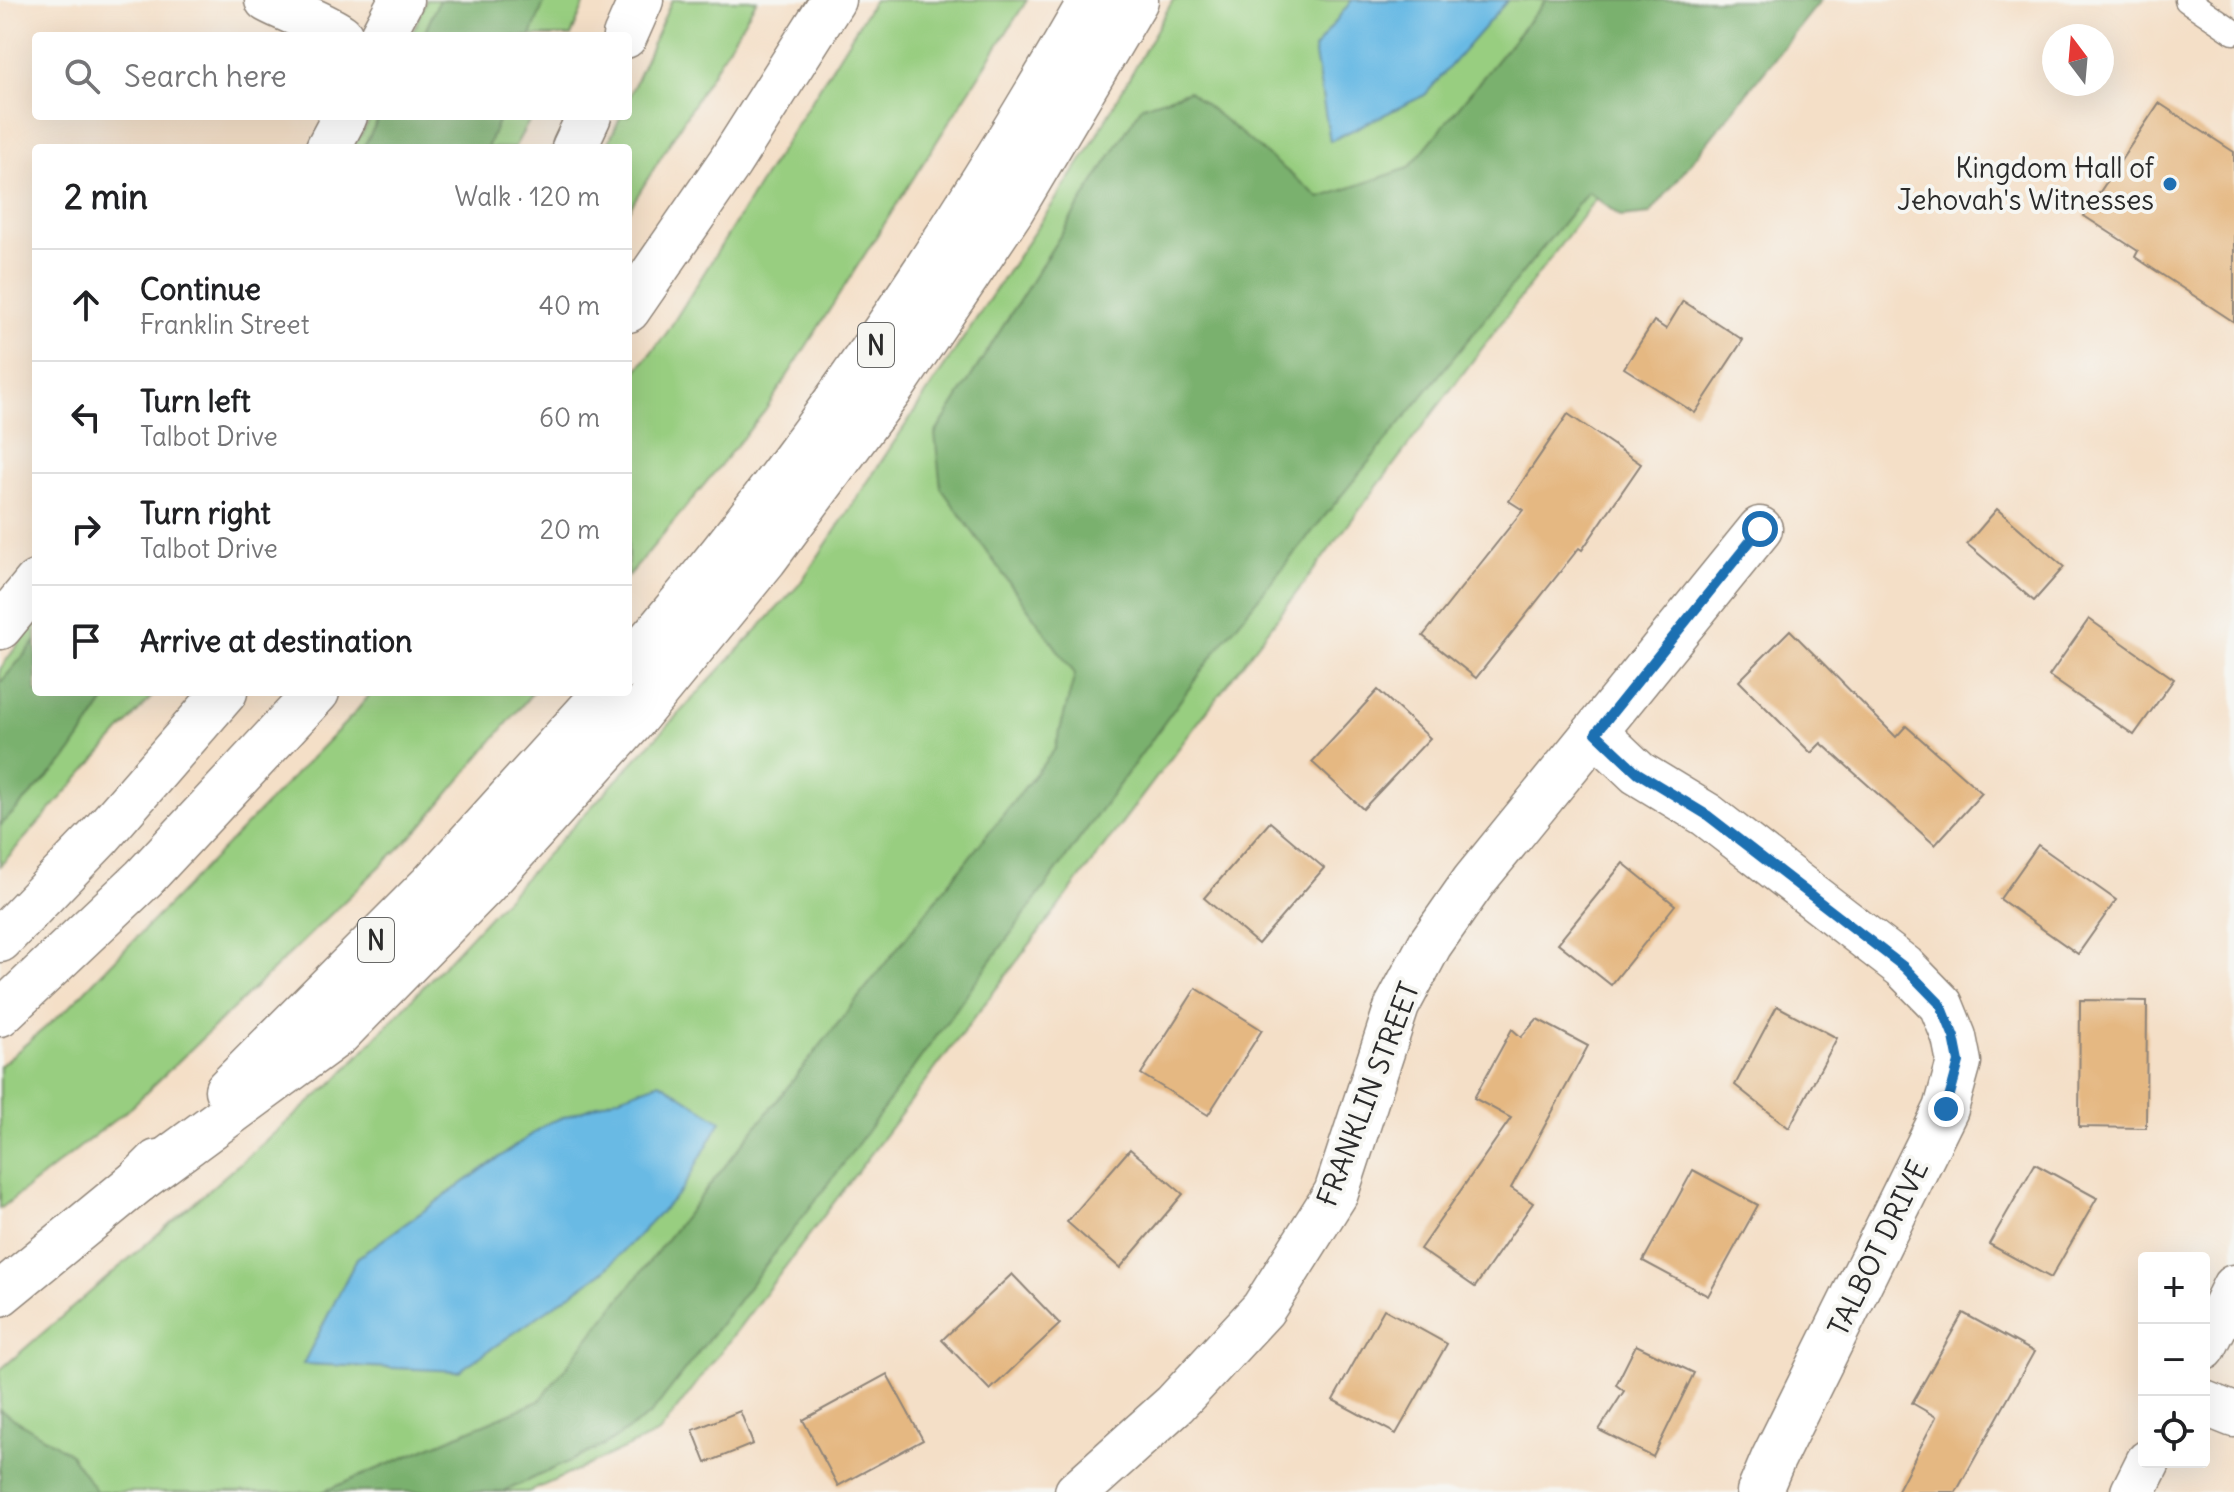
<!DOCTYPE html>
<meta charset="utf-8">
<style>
:root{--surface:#fff;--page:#f6f6f6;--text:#202124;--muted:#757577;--line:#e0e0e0}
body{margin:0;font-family:Delius,sans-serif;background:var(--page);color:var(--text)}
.controls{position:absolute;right:24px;bottom:24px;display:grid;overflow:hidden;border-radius:8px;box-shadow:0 8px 32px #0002}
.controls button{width:72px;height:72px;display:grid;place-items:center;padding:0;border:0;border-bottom:2px solid var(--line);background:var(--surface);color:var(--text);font:40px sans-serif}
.compass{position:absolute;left:2042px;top:24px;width:72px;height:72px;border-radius:50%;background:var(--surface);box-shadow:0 8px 32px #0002;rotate:344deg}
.stop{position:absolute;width:24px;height:24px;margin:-18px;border:6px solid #1f6fb2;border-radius:50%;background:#fff}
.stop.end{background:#1f6fb2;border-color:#fff;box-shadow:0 2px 8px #0008}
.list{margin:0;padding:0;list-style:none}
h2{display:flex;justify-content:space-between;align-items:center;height:104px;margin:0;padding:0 32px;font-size:34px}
h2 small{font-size:26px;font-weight:400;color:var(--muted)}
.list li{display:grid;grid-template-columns:52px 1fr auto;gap:24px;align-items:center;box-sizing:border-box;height:112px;padding:0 32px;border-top:2px solid var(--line)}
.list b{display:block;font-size:30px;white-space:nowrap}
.list p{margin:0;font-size:26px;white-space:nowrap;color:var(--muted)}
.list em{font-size:26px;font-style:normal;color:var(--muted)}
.icon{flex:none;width:44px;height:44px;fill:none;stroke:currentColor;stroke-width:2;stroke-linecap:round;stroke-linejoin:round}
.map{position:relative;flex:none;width:2234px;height:1492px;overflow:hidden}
.search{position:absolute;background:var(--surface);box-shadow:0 8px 32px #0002;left:32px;top:32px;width:600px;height:88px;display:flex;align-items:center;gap:20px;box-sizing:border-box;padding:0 28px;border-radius:8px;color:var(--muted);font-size:30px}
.panel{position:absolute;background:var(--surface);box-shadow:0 8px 32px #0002;left:32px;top:144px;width:600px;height:552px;border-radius:8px}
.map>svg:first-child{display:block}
.green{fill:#98ce80;stroke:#627c56;stroke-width:2}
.forest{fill:#7ab16e;stroke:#526e4c;stroke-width:2}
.water{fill:#69bae4;stroke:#4a7288;stroke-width:2}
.building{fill:#e5b882}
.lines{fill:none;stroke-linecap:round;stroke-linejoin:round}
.lane-casing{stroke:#908579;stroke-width:27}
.street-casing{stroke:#908579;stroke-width:47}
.secondary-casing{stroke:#908579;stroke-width:47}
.highway-casing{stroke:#908579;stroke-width:47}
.lane{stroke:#fff;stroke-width:24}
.street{stroke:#fff;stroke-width:44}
.secondary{stroke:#fff;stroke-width:44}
.highway{stroke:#fff;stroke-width:44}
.route{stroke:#1f6fb2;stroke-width:10}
.poi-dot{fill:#1f6fb2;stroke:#f6f6f2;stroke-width:3}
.labels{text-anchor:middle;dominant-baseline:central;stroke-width:8;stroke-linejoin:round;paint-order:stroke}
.shield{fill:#f6f6f2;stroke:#686867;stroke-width:2}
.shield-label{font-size:26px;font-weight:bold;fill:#2b2b2b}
.poi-label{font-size:28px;fill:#2b2b2b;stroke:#f6f6f2;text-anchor:end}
.street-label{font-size:28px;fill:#2b2b2b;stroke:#f6f6f2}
</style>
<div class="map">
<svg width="2234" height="1492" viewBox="0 0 2234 1492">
<rect width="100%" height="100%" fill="#f6f6f2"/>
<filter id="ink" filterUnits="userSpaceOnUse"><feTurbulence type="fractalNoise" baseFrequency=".0125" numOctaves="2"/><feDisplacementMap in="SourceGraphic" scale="16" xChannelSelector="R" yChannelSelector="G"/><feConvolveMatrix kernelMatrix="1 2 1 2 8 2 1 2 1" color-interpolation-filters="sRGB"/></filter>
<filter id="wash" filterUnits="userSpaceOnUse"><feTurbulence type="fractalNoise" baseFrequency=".006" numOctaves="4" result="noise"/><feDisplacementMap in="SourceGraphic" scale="32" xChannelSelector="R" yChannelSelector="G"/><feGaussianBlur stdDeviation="1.8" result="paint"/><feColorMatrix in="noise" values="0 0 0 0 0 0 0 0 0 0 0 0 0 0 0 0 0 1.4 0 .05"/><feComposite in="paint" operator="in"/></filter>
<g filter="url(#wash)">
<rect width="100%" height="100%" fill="#f4dfc7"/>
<!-- green -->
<g class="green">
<path d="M 426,0 L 586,0 L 571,36 L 411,36 Z"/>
<path d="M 672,0 L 757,0 L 628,211 L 628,148 L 606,148 L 621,116 L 628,116 L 628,99 Z"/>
<path d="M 874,0 L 1027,0 L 765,411 L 628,577 L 628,381 L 666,334 Z"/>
<path d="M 1173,0 L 1752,0 L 1593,202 L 659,1433 L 529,1492 L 0,1492 L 0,1370 L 336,1080 L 799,585 L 1088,151 Z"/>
<path d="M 372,116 L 532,116 L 514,148 L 353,148 Z"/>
<path d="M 36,620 L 36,692 L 156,692 L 0,866 L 0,669 Z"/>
<path d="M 372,692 L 533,692 L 420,828 L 130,1108 L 0,1209 L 0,1066 L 67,1009 L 353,715 Z"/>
</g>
<!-- forest -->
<g class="forest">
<path d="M 439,0 L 545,0 L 531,36 L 423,36 Z"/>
<path d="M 1546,0 L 1821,0 L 1650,214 L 1621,217 L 1588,192 L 1225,639 L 839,1170 L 650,1415 L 605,1445 L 503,1492 L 322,1492 L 539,1401 L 1055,749 L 1075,674 L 941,488 L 935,434 L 1142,106 L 1189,91 L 1320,198 L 1409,168 Z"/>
<path d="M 380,116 L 500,116 L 487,148 L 363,148 Z"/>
<path d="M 36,641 L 36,692 L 111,692 L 66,759 L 0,826 L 0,683 Z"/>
<path d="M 0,1410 L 69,1453 L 97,1492 L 0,1492 Z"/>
</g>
<!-- water -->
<g class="water">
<path d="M 1352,0 L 1508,0 L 1425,95 L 1330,141 L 1314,49 Z"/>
<path d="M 660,1082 L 721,1121 L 682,1190 L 604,1271 L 459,1371 L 303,1364 L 357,1258 L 548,1123 Z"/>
</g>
<g id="blocks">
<!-- building -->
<g class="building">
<path d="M 2159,103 L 2234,152 L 2234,322 L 2135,257 L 2138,251 L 2084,216 Z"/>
<path d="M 1683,301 L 1743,340 L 1695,413 L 1624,368 L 1654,321 L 1666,329 Z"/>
<path d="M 1568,414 L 1641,464 L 1582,550 L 1579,548 L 1476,678 L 1423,636 L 1523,510 L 1509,501 Z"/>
<path d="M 1997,509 L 2064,567 L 2034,601 L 1967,544 Z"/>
<path d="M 2089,619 L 2174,679 L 2134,735 L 2049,676 Z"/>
<path d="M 1790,630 L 1896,737 L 1906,726 L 1982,793 L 1935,845 L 1821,743 L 1811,753 L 1739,681 Z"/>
<path d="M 1378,690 L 1430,738 L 1363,809 L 1312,762 Z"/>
<path d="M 1270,822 L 1324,868 L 1258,944 L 1204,898 Z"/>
<path d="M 2038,845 L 2116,900 L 2078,954 L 2000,899 Z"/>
<path d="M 1623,863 L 1675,905 L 1611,985 L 1558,943 Z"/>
<path d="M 1196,988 L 1262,1030 L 1208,1115 L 1141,1074 Z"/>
<path d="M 2080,1000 L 2147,1001 L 2146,1128 L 2079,1127 Z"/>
<path d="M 1777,1006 L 1837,1038 L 1789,1128 L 1735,1085 Z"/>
<path d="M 1537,1019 L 1588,1046 L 1511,1188 L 1533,1203 L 1475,1287 L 1420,1249 L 1511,1118 L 1474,1098 L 1512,1029 L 1521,1037 Z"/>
<path d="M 1130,1149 L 1183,1194 L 1120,1268 L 1067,1222 Z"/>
<path d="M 2035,1164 L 2097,1198 L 2051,1278 L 1989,1244 Z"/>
<path d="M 1693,1170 L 1758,1205 L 1708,1296 L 1643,1261 Z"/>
<path d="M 1012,1274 L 1060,1324 L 990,1390 L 942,1340 Z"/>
<path d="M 1384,1309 L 1447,1344 L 1396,1434 L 1333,1400 Z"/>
<path d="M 1963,1313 L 2034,1352 L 1956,1492 L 1897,1492 L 1936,1417 L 1912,1403 Z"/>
<path d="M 1636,1345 L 1694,1373 L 1653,1457 L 1599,1430 L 1624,1391 L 1616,1385 Z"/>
<path d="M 887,1374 L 923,1440 L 838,1486 L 803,1420 Z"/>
<path d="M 740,1411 L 753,1444 L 706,1463 L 693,1430 Z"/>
</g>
</g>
</g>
<g filter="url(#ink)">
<use href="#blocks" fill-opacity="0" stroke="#908579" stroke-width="2"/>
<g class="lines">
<defs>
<path id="lane" d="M 2187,0 L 2234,32"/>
<g id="street">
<path d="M 267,0 C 291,13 317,20 341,36"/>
<path d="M 382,36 L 401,0"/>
<path d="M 328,148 L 345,116"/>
<path d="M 0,627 L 36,583"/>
<path d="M 1596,733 L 1638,773 L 1707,815 L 1904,967 L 1941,1005 L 1954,1037 L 1959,1062 L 1946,1109 L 1773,1459 L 1759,1492"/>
<path d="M 2204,1403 L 2234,1415"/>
<path d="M 1077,1492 L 1175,1404 L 1263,1309 L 1336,1193 L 1397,1006 L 1430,944 L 1474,881 L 1760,529"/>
</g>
<g id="secondary">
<path d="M 2204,1348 L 2234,1287"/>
<path d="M 2133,1492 L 2148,1462"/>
</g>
<g id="highway">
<path d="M 625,36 L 641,0"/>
<path d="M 574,148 L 589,116"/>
<path d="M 628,310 L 730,162 L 833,0"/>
<path d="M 628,666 C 806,462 957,234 1091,0"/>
<path d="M 0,940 L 99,837 L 225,692"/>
<path d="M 0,1014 L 144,878 L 317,692"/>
<path d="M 227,1090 L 431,885 L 606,692"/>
<path d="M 138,1181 L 338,1034 L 485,884 L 631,723 L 765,559 L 894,385 L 1011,211 L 1136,0"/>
<path d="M 0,1294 L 138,1181 L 157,1162"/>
</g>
</defs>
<!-- lane casing -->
<use href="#lane" class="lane-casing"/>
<!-- street casing -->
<use href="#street" class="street-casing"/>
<!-- secondary casing -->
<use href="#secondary" class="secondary-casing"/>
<!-- highway casing -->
<use href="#highway" class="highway-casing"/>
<!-- lane -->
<use href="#lane" class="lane"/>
<!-- street -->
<use href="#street" class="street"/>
<!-- secondary -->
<use href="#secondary" class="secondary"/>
<!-- highway -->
<use href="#highway" class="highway"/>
</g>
</g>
<g class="lines" filter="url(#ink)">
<!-- route -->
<path class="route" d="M 1760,529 L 1596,733 L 1638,773 L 1707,815 L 1904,967 L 1941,1005 L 1954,1037 L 1959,1062 L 1946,1109"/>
</g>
<!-- markers -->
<circle class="poi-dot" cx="2170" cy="184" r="8"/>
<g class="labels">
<!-- shield labels -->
<g class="shield">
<rect x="858" y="323" width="36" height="44" rx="6"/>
<rect x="358" y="918" width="36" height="44" rx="6"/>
</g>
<g class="shield-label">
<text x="876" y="345">N</text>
<text x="376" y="940">N</text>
</g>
<!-- poi labels -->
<g class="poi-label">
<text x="2154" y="168">Kingdom Hall of<tspan x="2154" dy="32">Jehovah's Witnesses</tspan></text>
</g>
<!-- street labels -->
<g class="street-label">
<text transform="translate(1368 1094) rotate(-69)">FRANKLIN STREET</text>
<text transform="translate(1878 1248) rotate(-64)">TALBOT DRIVE</text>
</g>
</g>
</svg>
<div class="controls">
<button>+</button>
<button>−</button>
<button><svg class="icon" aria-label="locate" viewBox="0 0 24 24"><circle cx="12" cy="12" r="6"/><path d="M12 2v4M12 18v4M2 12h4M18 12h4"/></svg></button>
</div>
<svg class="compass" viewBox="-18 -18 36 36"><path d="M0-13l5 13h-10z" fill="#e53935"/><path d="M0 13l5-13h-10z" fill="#757577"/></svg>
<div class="stop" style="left:1760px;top:529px"></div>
<div class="stop end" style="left:1946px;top:1109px"></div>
<div class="search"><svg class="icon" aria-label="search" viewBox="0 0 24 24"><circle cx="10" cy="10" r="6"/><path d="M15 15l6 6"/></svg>Search here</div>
<section class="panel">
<h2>2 min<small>Walk · 120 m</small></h2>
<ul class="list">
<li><svg class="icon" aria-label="ahead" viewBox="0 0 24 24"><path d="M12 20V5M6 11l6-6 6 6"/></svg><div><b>Continue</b><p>Franklin Street</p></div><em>40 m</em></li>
<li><svg class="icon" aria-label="left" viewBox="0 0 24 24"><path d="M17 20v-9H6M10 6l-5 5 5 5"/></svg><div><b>Turn left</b><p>Talbot Drive</p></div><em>60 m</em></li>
<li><svg class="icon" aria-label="right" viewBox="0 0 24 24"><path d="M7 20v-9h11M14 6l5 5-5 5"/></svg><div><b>Turn right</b><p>Talbot Drive</p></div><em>20 m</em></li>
<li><svg class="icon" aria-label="arrive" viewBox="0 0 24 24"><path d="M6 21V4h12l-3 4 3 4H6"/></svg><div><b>Arrive at destination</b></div></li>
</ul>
</section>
</div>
